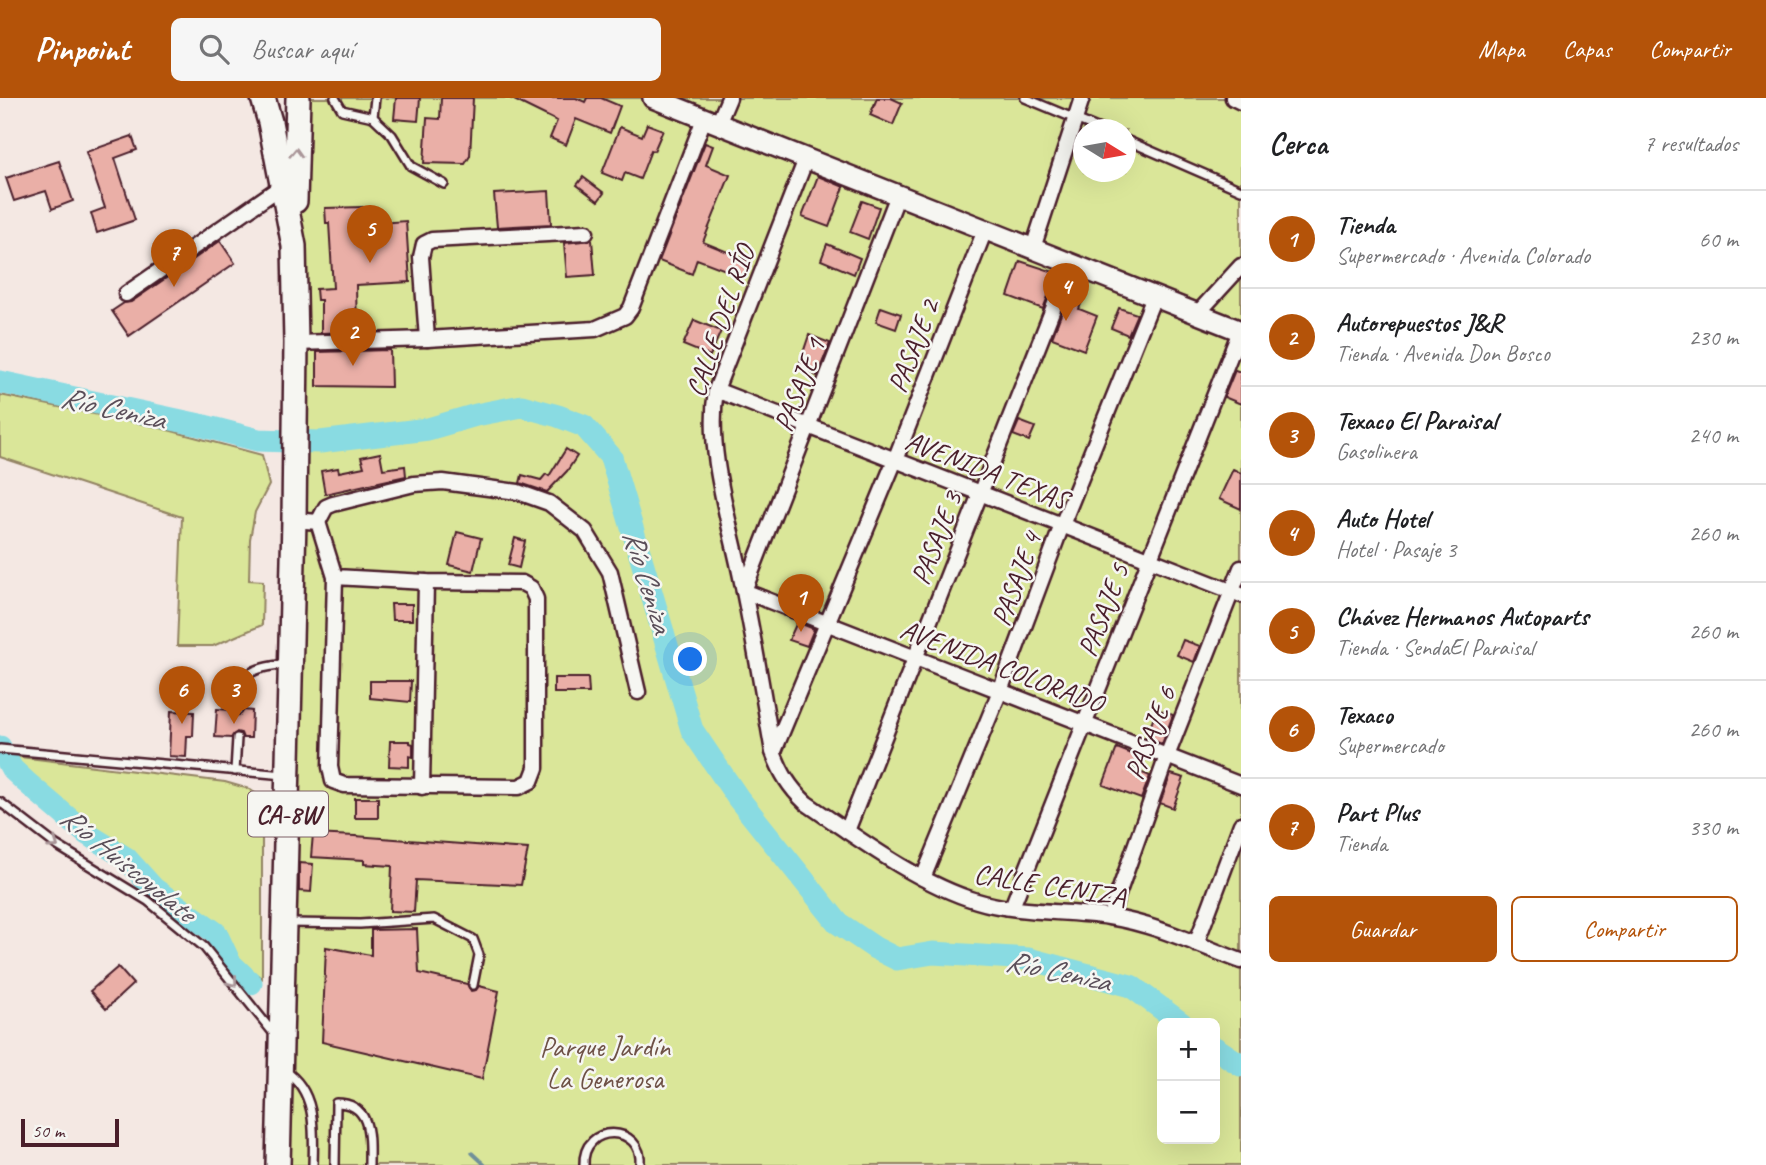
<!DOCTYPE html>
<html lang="es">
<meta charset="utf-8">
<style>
:root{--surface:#fff;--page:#f6f6f6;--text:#202124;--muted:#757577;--line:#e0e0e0;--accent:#b45309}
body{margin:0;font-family:Caveat,sans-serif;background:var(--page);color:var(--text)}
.controls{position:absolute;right:21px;bottom:21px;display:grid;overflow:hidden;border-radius:10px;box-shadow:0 7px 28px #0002}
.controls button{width:63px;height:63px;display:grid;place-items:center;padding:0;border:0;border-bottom:2px solid var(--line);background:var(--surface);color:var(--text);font:35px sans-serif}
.compass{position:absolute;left:1073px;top:21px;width:63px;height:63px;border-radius:50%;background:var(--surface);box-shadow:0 7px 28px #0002;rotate:101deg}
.scale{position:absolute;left:21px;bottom:18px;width:98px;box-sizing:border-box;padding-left:7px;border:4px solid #4a1f2b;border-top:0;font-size:19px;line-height:24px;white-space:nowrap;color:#4a1f2b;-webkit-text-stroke:5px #f6f6f2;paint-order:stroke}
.you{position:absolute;left:691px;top:562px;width:24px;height:24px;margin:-18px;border:5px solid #fff;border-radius:50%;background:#1a73e8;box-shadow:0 0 0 10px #1a73e833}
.badge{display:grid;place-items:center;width:46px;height:46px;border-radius:50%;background:var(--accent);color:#fff;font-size:23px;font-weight:700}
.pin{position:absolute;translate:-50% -58px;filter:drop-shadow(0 2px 4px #0008)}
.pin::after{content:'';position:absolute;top:37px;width:24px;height:21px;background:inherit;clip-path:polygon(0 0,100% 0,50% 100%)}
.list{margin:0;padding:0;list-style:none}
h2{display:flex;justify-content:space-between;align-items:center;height:91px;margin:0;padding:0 28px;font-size:30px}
h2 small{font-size:23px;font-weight:400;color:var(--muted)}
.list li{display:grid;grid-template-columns:46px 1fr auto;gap:21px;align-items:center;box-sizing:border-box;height:98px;padding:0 28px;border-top:2px solid var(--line)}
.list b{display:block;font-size:26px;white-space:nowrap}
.list p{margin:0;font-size:23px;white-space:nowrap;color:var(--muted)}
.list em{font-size:23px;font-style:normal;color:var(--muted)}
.actions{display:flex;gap:14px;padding:21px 28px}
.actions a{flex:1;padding:16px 0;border:2px solid var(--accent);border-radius:10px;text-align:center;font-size:24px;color:var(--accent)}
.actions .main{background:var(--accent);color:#fff}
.icon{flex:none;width:38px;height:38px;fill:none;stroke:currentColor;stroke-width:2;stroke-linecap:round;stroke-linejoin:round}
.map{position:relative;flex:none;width:1241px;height:1067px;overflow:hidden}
header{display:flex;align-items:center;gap:42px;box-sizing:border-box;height:98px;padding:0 35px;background:var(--accent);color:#fff}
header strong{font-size:33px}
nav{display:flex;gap:38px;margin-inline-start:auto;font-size:24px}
.search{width:490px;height:63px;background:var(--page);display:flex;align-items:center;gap:18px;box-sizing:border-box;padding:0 24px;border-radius:10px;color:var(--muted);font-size:26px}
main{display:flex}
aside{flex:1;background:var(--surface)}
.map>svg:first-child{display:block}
.green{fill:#dae699;stroke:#928262;stroke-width:2;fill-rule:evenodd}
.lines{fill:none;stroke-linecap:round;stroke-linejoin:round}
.stream{stroke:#709099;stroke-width:3.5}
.river{stroke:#89dbe2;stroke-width:23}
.building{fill:#eaafa7;stroke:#4a1f2b;stroke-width:2}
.service-casing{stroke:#4a1f2b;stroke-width:12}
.minor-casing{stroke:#4a1f2b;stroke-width:19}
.secondary-casing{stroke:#4a1f2b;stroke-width:24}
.primary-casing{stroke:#4a1f2b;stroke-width:28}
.service{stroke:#f6f6f2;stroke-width:7}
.minor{stroke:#f6f6f2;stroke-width:14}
.secondary{stroke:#f6f6f2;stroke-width:19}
.primary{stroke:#f6f6f2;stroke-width:23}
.oneway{stroke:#a99598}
.labels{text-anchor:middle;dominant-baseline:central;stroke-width:5;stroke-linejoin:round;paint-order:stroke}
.shield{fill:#f6f6f2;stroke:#7e6067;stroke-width:2}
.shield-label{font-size:26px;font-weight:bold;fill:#4a1f2b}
.street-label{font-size:28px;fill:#4a1f2b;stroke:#f6f6f2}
.park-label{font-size:28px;fill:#6e5146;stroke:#f6f6f2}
.water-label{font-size:30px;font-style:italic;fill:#5a4e59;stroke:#f6f6f2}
</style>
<header>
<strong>Pinpoint</strong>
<div class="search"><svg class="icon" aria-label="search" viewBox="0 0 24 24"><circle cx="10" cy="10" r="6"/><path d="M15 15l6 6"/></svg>Buscar aquí</div>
<nav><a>Mapa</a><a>Capas</a><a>Compartir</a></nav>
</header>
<main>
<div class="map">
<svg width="1241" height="1067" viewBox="0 0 1241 1067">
<rect width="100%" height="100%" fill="#f4e8e3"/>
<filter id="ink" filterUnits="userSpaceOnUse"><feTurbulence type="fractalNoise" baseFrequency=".0143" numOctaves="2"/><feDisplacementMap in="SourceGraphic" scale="14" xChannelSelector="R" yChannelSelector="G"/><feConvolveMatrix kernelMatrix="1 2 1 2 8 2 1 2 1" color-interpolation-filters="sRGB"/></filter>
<g filter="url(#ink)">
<!-- green -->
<g class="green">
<path d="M 290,0 L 1241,0 L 1241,1067 L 275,1067 ZM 1084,32 L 1126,32 L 1126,74 L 1084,74 ZM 1162,925 L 1215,925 L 1215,1041 L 1162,1041 Z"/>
<path d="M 0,297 L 153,328 L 262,357 L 269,387 L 255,414 L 250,441 L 249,482 L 263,483 L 262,527 L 213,548 L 177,548 L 182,419 L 0,359 Z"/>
<path d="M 12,658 L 225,684 L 249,691 L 262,700 L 262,880 L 234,861 L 219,831 L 155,789 L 127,758 L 89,735 Z"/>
</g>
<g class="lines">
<!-- stream -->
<path class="stream" d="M 472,1055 L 485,1067"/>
<!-- river -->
<g class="river">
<path d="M 0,284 L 200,327 L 258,342 L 320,344 L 428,331 L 476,317 L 522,308 L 558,318 L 584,328 L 611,359 L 692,632 L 738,700 L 838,825 L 875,850 L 897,861 L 933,855 L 1029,861 L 1131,888 L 1181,925"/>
<path d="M 0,649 L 12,671 L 26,684 L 87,736 L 126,760 L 153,790 L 216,835 L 230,865 L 251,885"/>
<path d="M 1215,950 L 1241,967"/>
</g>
</g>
<!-- building -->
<g class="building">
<path d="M 396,0 L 420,0 L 418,23 L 394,21 Z"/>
<path d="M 441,0 L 473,0 L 470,58 L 465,66 L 424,65 L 427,20 L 440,21 Z"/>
<path d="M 510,0 L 576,0 L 585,4 L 587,0 L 601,0 L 620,8 L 610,35 L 576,21 L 566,47 L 550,40 L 557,23 Z"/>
<path d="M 877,0 L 891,0 L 902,5 L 893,27 L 870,17 Z"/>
<path d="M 647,26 L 663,32 L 654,53 L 651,52 L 640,81 L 625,75 L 622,83 L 602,75 L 620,29 L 642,38 Z"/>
<path d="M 132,38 L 137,52 L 115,60 L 135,122 L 97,135 L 91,115 L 105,110 L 86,54 Z"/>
<path d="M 705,45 L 713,48 L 706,67 L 730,77 L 703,144 L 750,163 L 744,179 L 697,161 L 692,176 L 659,163 Z"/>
<path d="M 59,63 L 73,103 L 52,111 L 46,93 L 14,103 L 6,80 Z"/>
<path d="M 818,78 L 844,89 L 829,129 L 802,119 Z"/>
<path d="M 583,79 L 604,95 L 598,103 L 577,87 Z"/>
<path d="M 549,93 L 551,126 L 497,129 L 494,96 Z"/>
<path d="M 862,103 L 879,109 L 868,141 L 850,134 Z"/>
<path d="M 363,109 L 364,126 L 406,123 L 410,184 L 356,187 L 357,234 L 321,235 L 321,202 L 317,202 L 316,191 L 333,190 L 329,125 L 326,125 L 325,110 Z"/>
<path d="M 592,142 L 595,177 L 567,179 L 564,145 Z"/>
<path d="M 220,143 L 235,165 L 129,238 L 112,213 L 124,205 L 131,204 Z"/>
<path d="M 827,146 L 860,160 L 854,176 L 821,162 Z"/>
<path d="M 1020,163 L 1057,175 L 1043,211 L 1008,198 Z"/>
<path d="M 1071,190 L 1085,196 L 1079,211 L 1097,218 L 1084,252 L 1052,240 Z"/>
<path d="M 881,209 L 901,216 L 896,231 L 876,224 Z"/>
<path d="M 1119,210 L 1137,216 L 1128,237 L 1111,230 Z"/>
<path d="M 694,222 L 721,233 L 710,258 L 683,247 Z"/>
<path d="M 809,237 L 830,245 L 817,278 L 798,270 Z"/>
<path d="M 390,252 L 391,289 L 317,288 L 317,254 Z"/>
<path d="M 1235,272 L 1241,274 L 1241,306 L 1224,299 Z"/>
<path d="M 1019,323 L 1035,329 L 1029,343 L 1013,337 Z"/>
<path d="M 566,351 L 577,358 L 567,373 L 547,394 L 520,385 L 522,377 L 541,382 L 546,376 L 549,378 Z"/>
<path d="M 380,355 L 383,371 L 405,368 L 406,378 L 325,396 L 321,373 L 338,370 L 339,374 L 364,369 L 361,359 Z"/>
<path d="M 1233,371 L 1241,375 L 1241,411 L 1219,401 Z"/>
<path d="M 457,434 L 481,440 L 473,473 L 449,467 Z"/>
<path d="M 515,440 L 525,443 L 519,470 L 508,467 Z"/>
<path d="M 391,506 L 412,506 L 412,522 L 392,522 Z"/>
<path d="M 797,524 L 814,531 L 807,548 L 789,542 Z"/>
<path d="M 1183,542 L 1200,548 L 1194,564 L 1177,557 Z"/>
<path d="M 554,580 L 588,580 L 589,595 L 554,595 Z"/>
<path d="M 370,583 L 411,583 L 410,604 L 370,600 Z"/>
<path d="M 217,611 L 232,612 L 234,616 L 238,618 L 244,612 L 252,613 L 251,640 L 243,640 L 241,635 L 237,634 L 231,640 L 215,639 Z"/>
<path d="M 1157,611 L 1173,617 L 1162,646 L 1146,640 Z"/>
<path d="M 171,613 L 194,614 L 193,638 L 187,638 L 186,659 L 169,658 Z"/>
<path d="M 390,643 L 410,643 L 410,645 L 413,646 L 413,659 L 409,658 L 409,669 L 389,668 Z"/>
<path d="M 1117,650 L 1137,658 L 1132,671 L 1150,678 L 1141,701 L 1103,687 Z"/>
<path d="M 1171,676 L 1184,680 L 1173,710 L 1160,705 Z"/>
<rect x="355" y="700" width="23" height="20"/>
<path d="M 313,736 L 355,738 L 528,751 L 521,787 L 416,782 L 414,814 L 390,813 L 392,768 L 364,766 L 364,762 L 311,759 Z"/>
<path d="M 299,765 L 313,766 L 311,794 L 299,793 Z"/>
<path d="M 417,831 L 419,875 L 467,886 L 471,893 L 476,892 L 479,888 L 499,893 L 482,981 L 322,944 L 326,849 L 371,857 L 371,832 Z"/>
<path d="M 118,869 L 133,886 L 106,911 L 90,893 Z"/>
</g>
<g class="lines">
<defs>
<g id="service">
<path d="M 335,0 L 342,12 L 373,19 L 392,37 L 411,68 L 444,86"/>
<path d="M 1025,0 L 1102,32"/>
<path d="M 373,19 L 375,0"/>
<path d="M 1126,42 L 1241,92"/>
<path d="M 238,612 C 242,573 248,571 286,566"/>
<path d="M 0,651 L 284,677"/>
<path d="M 235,673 L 237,640"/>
<path d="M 0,704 L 56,747 L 148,803 L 204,849 L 275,937"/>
<path d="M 289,825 L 360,826 L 434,821 L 473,841 L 479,857 L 473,887"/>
<path d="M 284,972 C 317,993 314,1033 313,1067"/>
<path d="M 335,1067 L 336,1005 C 373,1005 369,1041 369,1067"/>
<path d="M 584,1067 C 582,1024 644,1026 640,1067"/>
</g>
<g id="minor">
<path d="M 1233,0 L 1241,4"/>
<path d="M 718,26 L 729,0"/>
<path d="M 806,61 L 716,292 C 706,354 730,423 742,484 C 754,540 763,597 773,654 C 781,675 789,689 806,705 C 856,739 919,786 977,803 C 1019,816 1066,812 1109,819 C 1155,826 1198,847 1241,863"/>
<path d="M 898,97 L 744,493 L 1241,687"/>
<path d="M 1033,150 L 1082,0"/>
<path d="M 126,196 L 282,88"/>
<path d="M 1197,216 L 1241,168"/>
<path d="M 427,241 L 421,159 L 424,146 L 432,142 L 586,134"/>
<path d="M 296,245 L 427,241 L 595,231 L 625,218 L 631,210 L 704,21"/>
<path d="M 716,292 L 1241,497"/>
<path d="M 294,422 L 318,424 L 335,479 L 330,669 L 333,683 L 344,687 L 519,689 L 531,683 L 536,670 L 536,501 L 531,490 L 522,485 L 426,484 L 335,479"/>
<path d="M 318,424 L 326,409 L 333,406 L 414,386 L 443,384 L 518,394 L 549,405 L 585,433 L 610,474 L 638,594"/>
<path d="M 774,653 L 895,362 L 985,132"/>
<path d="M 422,689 L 426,484"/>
<path d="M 847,733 L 1071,165"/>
<path d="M 923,780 L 1000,593 L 1062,427 L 1154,199"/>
<path d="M 1012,809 L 1240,233"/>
<path d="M 1110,819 L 1167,658 L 1241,470"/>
<path d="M 1196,846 L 1241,726"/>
</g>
<path id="secondary" d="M 653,0 L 1241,233"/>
<g id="primary">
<path d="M 263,0 L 270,24 L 294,148 L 296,245 L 294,422 L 278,1067"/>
<path d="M 295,103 L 298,0"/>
</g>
</defs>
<!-- service casing -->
<use href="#service" class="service-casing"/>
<!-- minor casing -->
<use href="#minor" class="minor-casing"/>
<!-- secondary casing -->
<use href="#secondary" class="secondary-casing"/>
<!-- primary casing -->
<use href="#primary" class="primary-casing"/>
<!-- service -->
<use href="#service" class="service"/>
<!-- minor -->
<use href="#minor" class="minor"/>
<!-- secondary -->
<use href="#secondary" class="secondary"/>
<!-- primary -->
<use href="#primary" class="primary"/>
</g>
<!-- one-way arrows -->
<defs><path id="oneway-chevron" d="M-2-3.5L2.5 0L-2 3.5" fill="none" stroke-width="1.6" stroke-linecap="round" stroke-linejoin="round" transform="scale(1.75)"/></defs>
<g class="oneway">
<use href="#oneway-chevron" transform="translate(296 55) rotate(-88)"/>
<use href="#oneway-chevron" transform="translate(54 746) rotate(35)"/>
<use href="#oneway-chevron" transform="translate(233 884) rotate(51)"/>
</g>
</g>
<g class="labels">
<!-- shield labels -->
<rect class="shield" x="248" y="693.5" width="80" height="45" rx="5"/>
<g class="shield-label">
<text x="288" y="716">CA-8W</text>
</g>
<!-- street labels -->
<g class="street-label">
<text transform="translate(720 223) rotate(-71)">CALLE DEL RÍO</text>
<text transform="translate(913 248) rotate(-69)">PASAJE 2</text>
<text transform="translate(799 287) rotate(-69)">PASAJE 1</text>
<text transform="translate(987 372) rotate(21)">AVENIDA TEXAS</text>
<text transform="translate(936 440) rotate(-69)">PASAJE 3</text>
<text transform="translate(1016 481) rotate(-70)">PASAJE 4</text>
<text transform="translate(1103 512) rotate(-69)">PASAJE 5</text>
<text transform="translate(1002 568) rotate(21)">AVENIDA COLORADO</text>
<text transform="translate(1150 635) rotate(-69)">PASAJE 6</text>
<text transform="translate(1050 787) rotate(9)">CALLE CENIZA</text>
</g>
<!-- park labels -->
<g class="park-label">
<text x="605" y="948">Parque Jardín<tspan x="605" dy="32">La Generosa</tspan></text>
</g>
<!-- water labels -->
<g class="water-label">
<text transform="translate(113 310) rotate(13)">Río Ceniza</text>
<text transform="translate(648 483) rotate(73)">Río Ceniza</text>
<text transform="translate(128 766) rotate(39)">Río Huiscoyolate</text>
<text transform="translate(1058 873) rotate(12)">Río Ceniza</text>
</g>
</g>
</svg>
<div class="controls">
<button>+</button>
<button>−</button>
</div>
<svg class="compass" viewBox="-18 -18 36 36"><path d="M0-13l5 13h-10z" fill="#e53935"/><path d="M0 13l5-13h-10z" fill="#757577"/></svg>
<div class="scale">50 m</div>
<div class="you"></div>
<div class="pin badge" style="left:801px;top:534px">1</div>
<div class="pin badge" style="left:353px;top:268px">2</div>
<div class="pin badge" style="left:234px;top:626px">3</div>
<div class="pin badge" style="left:1066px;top:223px">4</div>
<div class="pin badge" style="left:370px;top:165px">5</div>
<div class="pin badge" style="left:182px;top:626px">6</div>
<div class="pin badge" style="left:174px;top:189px">7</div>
</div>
<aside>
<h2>Cerca<small>7 resultados</small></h2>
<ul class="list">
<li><span class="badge">1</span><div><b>Tienda</b><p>Supermercado · Avenida Colorado</p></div><em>60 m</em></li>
<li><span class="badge">2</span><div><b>Autorepuestos J&amp;R</b><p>Tienda · Avenida Don Bosco</p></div><em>230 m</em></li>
<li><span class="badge">3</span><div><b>Texaco El Paraisal</b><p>Gasolinera</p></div><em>240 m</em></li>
<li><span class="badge">4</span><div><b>Auto Hotel</b><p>Hotel · Pasaje 3</p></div><em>260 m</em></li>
<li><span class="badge">5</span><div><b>Chávez Hermanos Autoparts</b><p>Tienda · SendaEl Paraisal</p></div><em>260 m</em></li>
<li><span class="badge">6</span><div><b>Texaco</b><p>Supermercado</p></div><em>260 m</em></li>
<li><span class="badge">7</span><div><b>Part Plus</b><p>Tienda</p></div><em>330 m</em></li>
</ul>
<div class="actions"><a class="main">Guardar</a><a>Compartir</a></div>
</aside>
</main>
